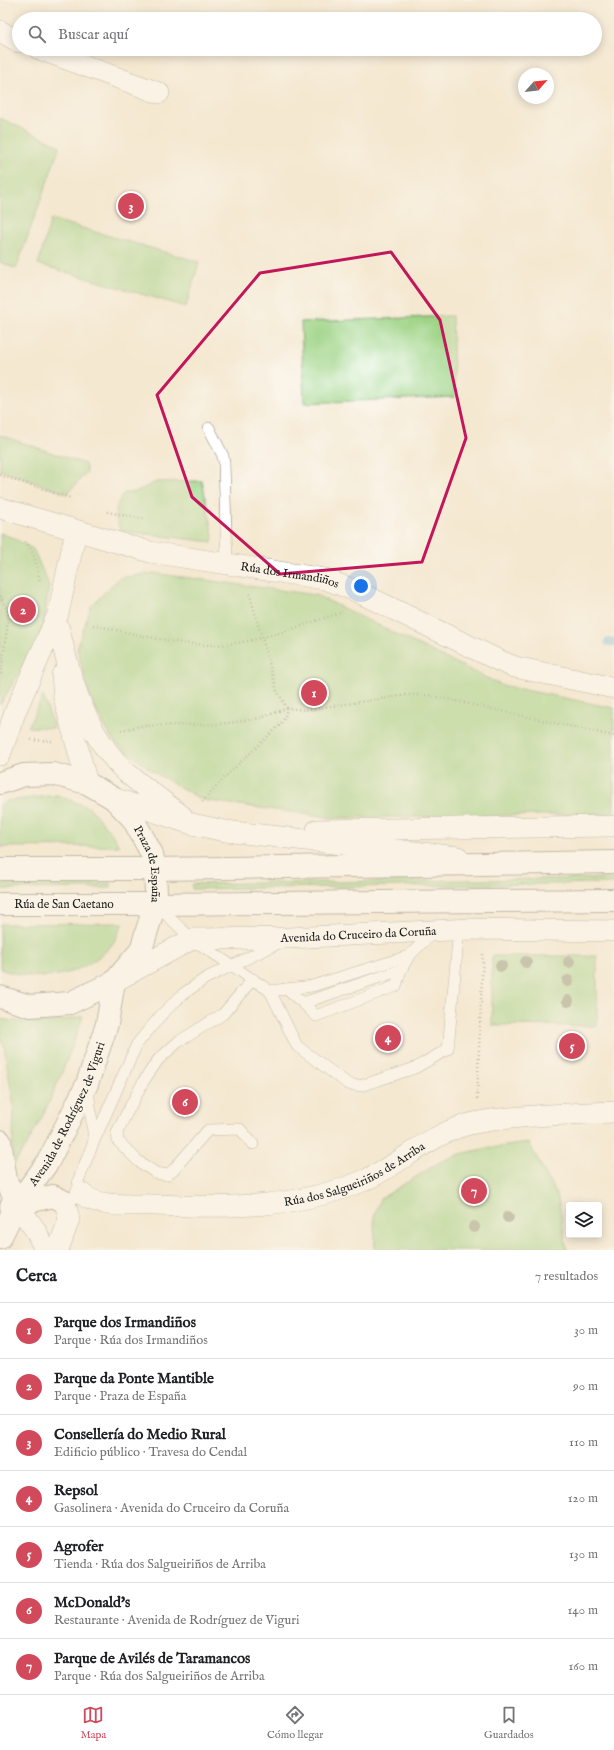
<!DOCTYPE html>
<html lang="es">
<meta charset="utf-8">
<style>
:root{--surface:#fff;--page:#f2f2f2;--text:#202124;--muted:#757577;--line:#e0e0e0;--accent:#d1495b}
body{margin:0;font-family:"IM FELL English",serif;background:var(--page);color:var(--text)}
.controls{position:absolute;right:12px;bottom:12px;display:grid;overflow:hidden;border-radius:4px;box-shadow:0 2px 10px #0003}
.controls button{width:36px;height:36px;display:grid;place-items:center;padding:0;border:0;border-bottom:1px solid var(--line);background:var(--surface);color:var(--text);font:20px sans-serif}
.compass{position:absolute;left:518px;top:68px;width:36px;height:36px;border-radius:50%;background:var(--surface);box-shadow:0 2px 10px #0003;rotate:63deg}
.you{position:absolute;left:361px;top:586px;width:14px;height:14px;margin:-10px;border:3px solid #fff;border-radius:50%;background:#1a73e8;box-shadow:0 0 0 6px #1a73e833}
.badge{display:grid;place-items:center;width:26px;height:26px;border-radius:50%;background:var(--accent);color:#fff;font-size:13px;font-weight:700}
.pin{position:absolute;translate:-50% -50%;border:2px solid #fff;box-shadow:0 1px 4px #0006}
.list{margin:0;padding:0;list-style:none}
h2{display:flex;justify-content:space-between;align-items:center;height:52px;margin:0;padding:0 16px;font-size:17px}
h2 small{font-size:13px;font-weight:400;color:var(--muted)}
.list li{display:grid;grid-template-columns:26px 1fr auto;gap:12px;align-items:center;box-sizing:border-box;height:56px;padding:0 16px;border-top:1px solid var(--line)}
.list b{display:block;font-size:15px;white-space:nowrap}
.list p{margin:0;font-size:13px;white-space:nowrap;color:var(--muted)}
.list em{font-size:13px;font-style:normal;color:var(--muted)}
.icon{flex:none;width:22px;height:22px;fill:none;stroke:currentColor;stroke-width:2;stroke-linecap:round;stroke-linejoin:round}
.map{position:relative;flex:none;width:614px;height:1250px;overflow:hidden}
.search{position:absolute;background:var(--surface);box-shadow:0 2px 10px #0003;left:12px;right:12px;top:12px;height:44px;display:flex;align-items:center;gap:10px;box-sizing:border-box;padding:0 14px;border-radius:22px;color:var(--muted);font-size:15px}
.sheet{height:444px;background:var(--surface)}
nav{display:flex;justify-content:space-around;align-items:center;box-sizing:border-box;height:56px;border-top:1px solid var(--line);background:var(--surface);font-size:11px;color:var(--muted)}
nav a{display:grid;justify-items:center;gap:2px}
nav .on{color:var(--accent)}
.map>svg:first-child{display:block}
.green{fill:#9dd384;stroke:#5c7850}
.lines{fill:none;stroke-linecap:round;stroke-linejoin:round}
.stream{stroke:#67b5e1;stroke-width:8}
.service-casing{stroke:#888276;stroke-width:12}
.minor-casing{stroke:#888276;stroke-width:22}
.tertiary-casing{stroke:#888276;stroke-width:24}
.primary-casing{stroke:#888276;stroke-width:24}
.path{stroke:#888276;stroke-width:2.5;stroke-dasharray:1 3;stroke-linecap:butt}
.service{stroke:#fff;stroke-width:11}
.minor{stroke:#fff;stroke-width:21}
.tertiary{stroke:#fff;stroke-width:22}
.primary{stroke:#fff;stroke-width:22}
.tree{fill:#969b81}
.marked{fill:none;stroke:#c2185b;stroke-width:3;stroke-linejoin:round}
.labels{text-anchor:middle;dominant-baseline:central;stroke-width:3.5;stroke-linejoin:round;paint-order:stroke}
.street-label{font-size:12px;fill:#1c1c1c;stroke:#fff}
</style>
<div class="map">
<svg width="614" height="1250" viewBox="0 0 614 1250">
<rect width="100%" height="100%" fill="#fff"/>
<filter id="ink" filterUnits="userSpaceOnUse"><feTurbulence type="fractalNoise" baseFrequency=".025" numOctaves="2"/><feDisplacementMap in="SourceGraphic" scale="8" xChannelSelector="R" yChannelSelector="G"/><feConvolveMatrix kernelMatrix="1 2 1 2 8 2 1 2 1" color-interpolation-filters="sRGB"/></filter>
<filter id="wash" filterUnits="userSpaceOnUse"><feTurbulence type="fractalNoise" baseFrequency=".012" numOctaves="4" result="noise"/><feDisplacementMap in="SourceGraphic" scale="16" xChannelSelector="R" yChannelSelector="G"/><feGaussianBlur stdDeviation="0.9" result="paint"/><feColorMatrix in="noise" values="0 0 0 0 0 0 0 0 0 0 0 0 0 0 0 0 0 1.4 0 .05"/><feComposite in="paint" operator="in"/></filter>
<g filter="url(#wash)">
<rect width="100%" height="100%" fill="#f4e8d0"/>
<!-- green -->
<g class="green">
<path d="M 0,118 L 60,146 L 16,269 L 0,262 Z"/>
<path d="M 51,219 L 199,262 L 186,307 L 38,264 Z"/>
<path d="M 452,316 L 455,397 L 304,403 L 301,322 Z"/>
<path d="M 0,435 L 85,464 L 87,472 L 67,494 L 0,470 Z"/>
<path d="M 202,481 L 213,535 L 212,542 L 121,531 C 113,514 114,508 124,493 L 135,492 L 156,482 Z"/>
<path d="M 0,533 L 13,538 L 33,549 L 49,585 L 42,635 L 0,705 Z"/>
<path d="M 153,573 L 316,595 L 501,685 L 614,708 L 614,814 L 334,818 L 202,800 L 152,771 L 113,741 L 91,701 L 77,648 L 91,606 L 119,578 Z"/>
<path d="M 43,696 L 54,728 L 28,727 Z"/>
<path d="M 57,795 L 90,808 L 112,834 L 119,846 L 0,847 L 0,805 L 8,801 Z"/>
<path d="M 614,878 L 614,883 L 192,889 L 192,884 Z"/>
<path d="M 111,883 L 111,888 L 0,889 L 0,884 Z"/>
<path d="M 123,923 C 119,930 116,941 110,947 C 79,978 40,983 0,969 L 0,924 Z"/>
<path d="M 492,956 L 597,956 L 597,1026 L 492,1025 Z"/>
<path d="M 83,1016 C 65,1067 44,1123 12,1167 L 14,1107 L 4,1046 L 0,1038 L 0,1019 C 27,1024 56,1023 83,1016 Z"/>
<path d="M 529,1143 L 558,1198 L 567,1250 L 375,1250 L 374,1216 L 380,1199 L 440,1162 L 460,1154 L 483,1149 Z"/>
</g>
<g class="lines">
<!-- stream -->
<path class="stream" d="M 608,642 L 614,642"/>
</g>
</g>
<g filter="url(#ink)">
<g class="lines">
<defs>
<g id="service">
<path d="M 209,428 L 223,456 L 224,462 L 227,564"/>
<path d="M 156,905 L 192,939 L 270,991 L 312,986 L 409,956"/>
<path d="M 286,989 L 303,1003 L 401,970 L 409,956 L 433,932"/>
<path d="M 270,991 L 297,1046 L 348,1084 L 360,1086 L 415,1068 L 448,1049 L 459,929"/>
<path d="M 303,1003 L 316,1016 L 396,986 L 401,970"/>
<path d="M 88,1089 L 94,1140"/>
<path d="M 253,1144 L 240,1129 L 208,1130 L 173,1170 L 167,1175 L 156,1173 L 138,1161 L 118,1141 L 117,1132 L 143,1082 L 158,1060 L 178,1042 L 223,1014 L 253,979"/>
<path d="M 81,1193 L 78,1181 L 94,1141 L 137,1044 L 162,1014 L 183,994 L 206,978 L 281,942"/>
</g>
<g id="minor">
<path d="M 0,31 L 19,42"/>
<path d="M 39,49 L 159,93"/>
<path id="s1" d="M 0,508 L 150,552 L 325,579 L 356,591 L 500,661 L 515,667 L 614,688"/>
<path d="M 59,629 C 71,682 86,735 127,773 C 145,788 164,802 182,816"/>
<path d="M 62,675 L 64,698 L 87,783"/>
<path d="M 0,755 L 16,710 L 58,614 L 76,531"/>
<path d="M 113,798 L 192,824 L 225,831 L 458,857"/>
<path d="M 317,830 L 614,826"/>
<path id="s2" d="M 117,980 L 192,939 L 289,938 L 471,929 L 614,931"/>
<path id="s3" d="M 81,1193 C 98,1209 131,1204 154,1205 C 226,1208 298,1209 365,1180 C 400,1164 427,1137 463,1126 C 487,1119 511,1118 535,1116 C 562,1114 588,1113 614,1112"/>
<path d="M 17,1204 L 36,1231 L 45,1250"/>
<path d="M 58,1250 L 69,1219 L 65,1202"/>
</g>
<g id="tertiary">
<path d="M 0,869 L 155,869"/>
<path id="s4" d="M 0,904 L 155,904"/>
</g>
<g id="primary">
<path id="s5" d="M 0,783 L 24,775 L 53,774 L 87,783 L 113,798 L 133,819 L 152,854 L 155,869 L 156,894 L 155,904 L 141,950 L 114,982 L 70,1003 L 30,1006 L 0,997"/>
<path d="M 155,869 L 614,862"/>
<path d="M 155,904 L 614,900"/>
<path d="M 0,1141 L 6,1180 L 17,1204"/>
<path d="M 11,1206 L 53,1196 L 65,1202"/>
<path id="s6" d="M 0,1238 L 17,1204 L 48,1162 L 87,1084 L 107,1024 L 114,982"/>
</g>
</defs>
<!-- service casing -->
<use href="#service" class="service-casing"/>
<!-- minor casing -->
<use href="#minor" class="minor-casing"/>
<!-- tertiary casing -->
<use href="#tertiary" class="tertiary-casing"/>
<!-- primary casing -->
<use href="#primary" class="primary-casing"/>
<!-- path -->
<g class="path">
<path d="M 0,475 L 71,498"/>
<path d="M 107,512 L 144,519"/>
<path d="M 25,542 C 35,550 37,570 40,582"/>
<path d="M 0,596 L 9,613 L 1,674"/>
<path d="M 93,625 C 132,633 171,644 210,645 C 255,645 301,625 343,612"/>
<path d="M 121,730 L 141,726 L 220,724 L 261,718 L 287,708 L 304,710 L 408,695 L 428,695 L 614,736"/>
<path d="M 31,740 L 52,741"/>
<path d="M 202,802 L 221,781 L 280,725 L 285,717 L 287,708 L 277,691 L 249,592"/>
<path d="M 477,1099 L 483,952"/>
</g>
<!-- service -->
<use href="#service" class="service"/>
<!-- minor -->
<use href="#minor" class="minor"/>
<!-- tertiary -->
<use href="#tertiary" class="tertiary"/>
<!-- primary -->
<use href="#primary" class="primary"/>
</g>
<!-- trees -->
<g class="tree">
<circle cx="526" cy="962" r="6"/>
<circle cx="569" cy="962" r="6"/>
<circle cx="501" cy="966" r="6"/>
<circle cx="568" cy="981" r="6"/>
<circle cx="568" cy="1001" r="6"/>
<circle cx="508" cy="1217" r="6"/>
<circle cx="474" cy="1227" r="6"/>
</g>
</g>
<!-- marked area -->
<path d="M0 0H614V1250H0ZM 391,252 L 440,320 L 466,438 L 422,562 L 280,574 L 192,497 L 157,395 L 260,273 Z" fill="#f4e8d0" fill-opacity=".55" fill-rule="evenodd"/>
<path class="marked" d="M 391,252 L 440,320 L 466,438 L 422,562 L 280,574 L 192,497 L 157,395 L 260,273 Z"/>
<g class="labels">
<!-- street labels -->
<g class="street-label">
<text stroke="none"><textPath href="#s1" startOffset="298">Rúa dos Irmandiños</textPath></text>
<text stroke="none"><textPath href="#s5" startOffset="197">Praza de España</textPath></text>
<text stroke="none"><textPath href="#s4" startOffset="64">Rúa de San Caetano</textPath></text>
<text stroke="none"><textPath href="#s2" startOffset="252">Avenida do Cruceiro da Coruña</textPath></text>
<text stroke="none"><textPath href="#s6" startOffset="142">Avenida de Rodríguez de Viguri</textPath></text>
<text stroke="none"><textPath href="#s3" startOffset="282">Rúa dos Salgueiriños de Arriba</textPath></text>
</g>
</g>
</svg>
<div class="controls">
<button><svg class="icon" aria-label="layers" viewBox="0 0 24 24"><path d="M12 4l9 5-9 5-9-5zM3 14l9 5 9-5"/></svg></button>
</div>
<svg class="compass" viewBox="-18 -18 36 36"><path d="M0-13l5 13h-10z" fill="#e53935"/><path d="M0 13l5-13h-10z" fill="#757577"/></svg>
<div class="you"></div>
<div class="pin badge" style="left:314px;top:693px">1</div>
<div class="pin badge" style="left:23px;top:610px">2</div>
<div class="pin badge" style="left:131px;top:206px">3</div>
<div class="pin badge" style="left:388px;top:1038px">4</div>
<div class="pin badge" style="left:572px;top:1046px">5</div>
<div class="pin badge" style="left:185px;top:1102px">6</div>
<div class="pin badge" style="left:474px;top:1191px">7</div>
<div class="search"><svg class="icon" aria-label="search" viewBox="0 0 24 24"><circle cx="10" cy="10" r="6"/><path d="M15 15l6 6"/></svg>Buscar aquí</div>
</div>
<section class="sheet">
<h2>Cerca<small>7 resultados</small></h2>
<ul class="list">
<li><span class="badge">1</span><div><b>Parque dos Irmandiños</b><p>Parque · Rúa dos Irmandiños</p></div><em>30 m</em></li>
<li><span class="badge">2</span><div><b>Parque da Ponte Mantible</b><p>Parque · Praza de España</p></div><em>90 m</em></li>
<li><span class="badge">3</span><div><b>Consellería do Medio Rural</b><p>Edificio público · Travesa do Cendal</p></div><em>110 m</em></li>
<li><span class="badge">4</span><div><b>Repsol</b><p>Gasolinera · Avenida do Cruceiro da Coruña</p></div><em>120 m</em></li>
<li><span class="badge">5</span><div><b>Agrofer</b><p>Tienda · Rúa dos Salgueiriños de Arriba</p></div><em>130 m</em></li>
<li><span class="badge">6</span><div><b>McDonald's</b><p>Restaurante · Avenida de Rodríguez de Viguri</p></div><em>140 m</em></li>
<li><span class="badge">7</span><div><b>Parque de Avilés de Taramancos</b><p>Parque · Rúa dos Salgueiriños de Arriba</p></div><em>160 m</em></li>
</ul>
</section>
<nav>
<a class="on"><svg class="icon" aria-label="map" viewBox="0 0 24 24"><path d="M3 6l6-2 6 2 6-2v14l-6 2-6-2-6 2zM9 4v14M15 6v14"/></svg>Mapa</a>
<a><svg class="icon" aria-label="directions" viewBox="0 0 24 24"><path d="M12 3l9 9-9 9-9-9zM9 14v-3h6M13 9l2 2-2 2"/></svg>Cómo llegar</a>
<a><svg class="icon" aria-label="saved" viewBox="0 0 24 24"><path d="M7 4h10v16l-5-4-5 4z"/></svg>Guardados</a>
</nav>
